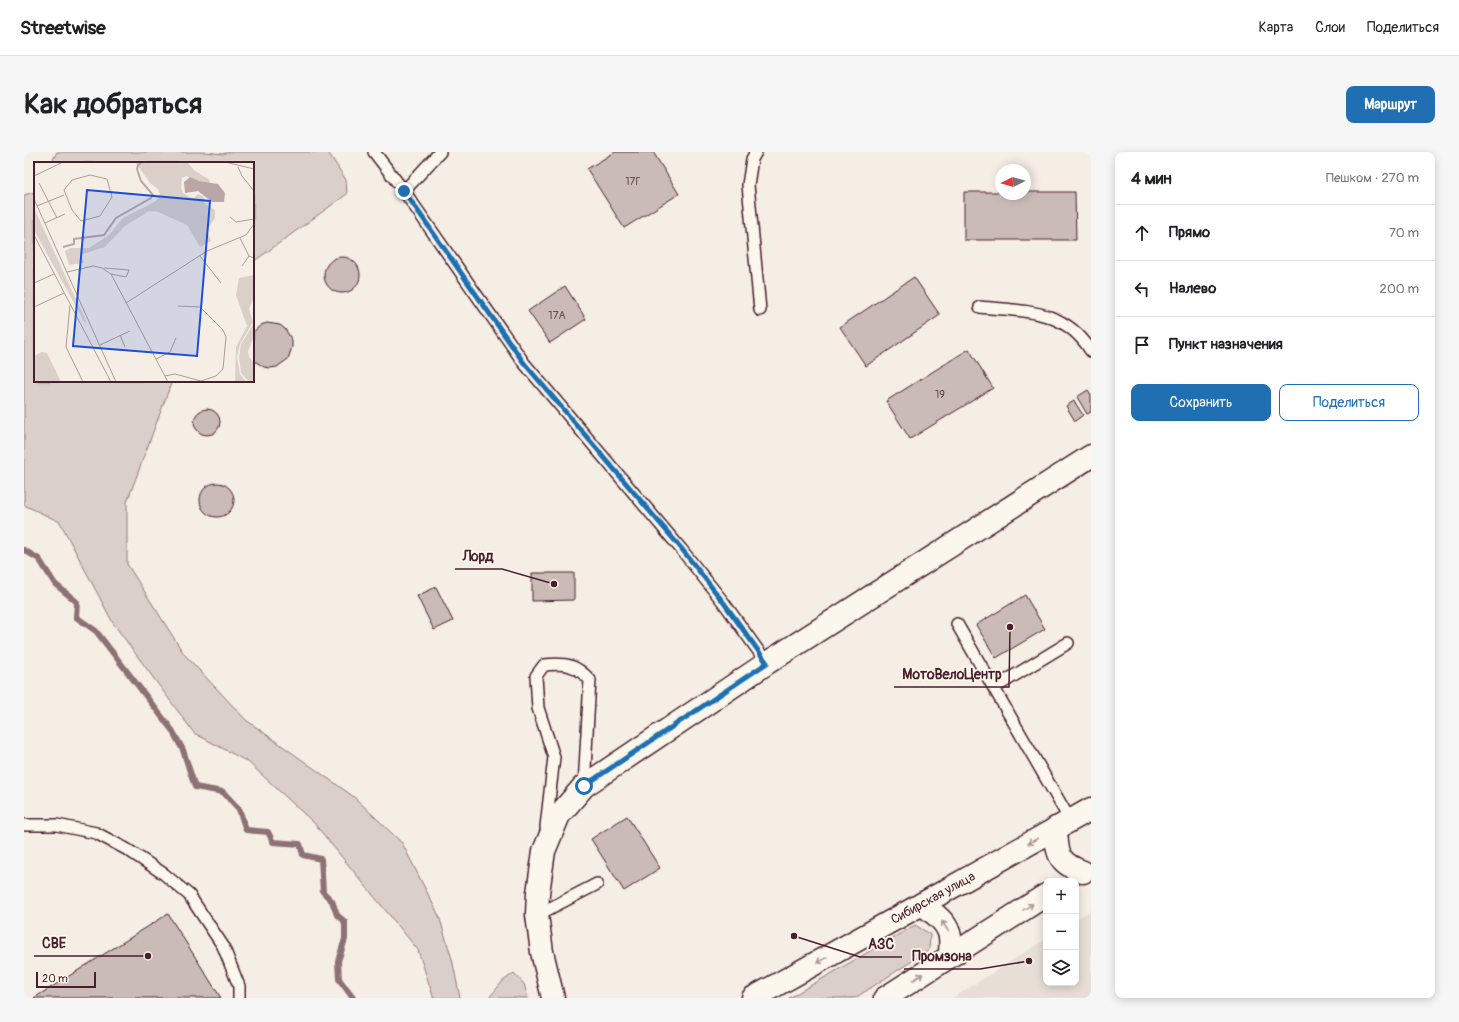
<!DOCTYPE html>
<html lang="ru">
<meta charset="utf-8">
<style>
:root{--surface:#fff;--page:#f6f6f6;--text:#202124;--muted:#757577;--line:#e0e0e0;--accent:#1f6fb2}
body{margin:0;font-family:Pangolin,sans-serif;background:var(--page);color:var(--text)}
.controls{position:absolute;right:12px;bottom:12px;display:grid;overflow:hidden;border-radius:8px;box-shadow:0 2px 10px #0003}
.controls button{width:36px;height:36px;display:grid;place-items:center;padding:0;border:0;border-bottom:1px solid var(--line);background:var(--surface);color:var(--text);font:20px sans-serif}
.compass{position:absolute;left:971px;top:12px;width:36px;height:36px;border-radius:50%;background:var(--surface);box-shadow:0 2px 10px #0003;rotate:265deg}
.scale{position:absolute;left:12px;bottom:10px;width:60px;box-sizing:border-box;padding-left:4px;border:2px solid #4a1f2b;border-top:0;font-size:11px;line-height:14px;white-space:nowrap;color:#4a1f2b;-webkit-text-stroke:3px #fbf7ec;paint-order:stroke}
.stop{position:absolute;width:12px;height:12px;margin:-9px;border:3px solid #1f6fb2;border-radius:50%;background:#fff}
.stop.end{background:#1f6fb2;border-color:#fff;box-shadow:0 1px 4px #0008}
.list{margin:0;padding:0;list-style:none}
h2{display:flex;justify-content:space-between;align-items:center;height:52px;margin:0;padding:0 16px;font-size:17px}
h2 small{font-size:13px;font-weight:400;color:var(--muted)}
.list li{display:grid;grid-template-columns:26px 1fr auto;gap:12px;align-items:center;box-sizing:border-box;height:56px;padding:0 16px;border-top:1px solid var(--line)}
.list b{display:block;font-size:15px;white-space:nowrap}
.list em{font-size:13px;font-style:normal;color:var(--muted)}
.actions{display:flex;gap:8px;padding:12px 16px}
.actions a{flex:1;padding:9px 0;border:1px solid var(--accent);border-radius:8px;text-align:center;font-size:14px;color:var(--accent)}
.actions .main{background:var(--accent);color:#fff}
.icon{flex:none;width:22px;height:22px;fill:none;stroke:currentColor;stroke-width:2;stroke-linecap:round;stroke-linejoin:round}
.map{position:relative;flex:none;width:1067px;height:846px;overflow:hidden;border-radius:8px}
header{display:flex;align-items:center;gap:24px;box-sizing:border-box;height:56px;padding:0 20px;background:var(--surface);border-bottom:1px solid var(--line)}
header strong{font-size:19px}
nav{display:flex;gap:22px;margin-inline-start:auto;font-size:14px}
.intro{display:flex;align-items:center;justify-content:space-between;box-sizing:border-box;height:96px;padding:0 24px}
h1{margin:0;font-size:28px}
.button{padding:10px 18px;border-radius:8px;background:var(--accent);color:#fff;font-size:14px;font-weight:700}
main{display:flex;gap:24px;padding:0 24px}
aside{flex:1;background:var(--surface);border-radius:8px;box-shadow:0 2px 10px #0003}
.map>svg:first-child{display:block}
.built{fill:#e7dfd6}
.green{fill:#dbd0c9;stroke:#92787a}
.lines{fill:none;stroke-linecap:round;stroke-linejoin:round}
.stream{stroke:#8d7174;stroke-width:6}
.building{fill:#cabbb6;stroke:#4a1f2b}
.lane-casing{stroke:#4a1f2b;stroke-width:14}
.street-casing{stroke:#4a1f2b;stroke-width:25}
.primary-casing{stroke:#4a1f2b;stroke-width:25}
.lane{stroke:#fbf7ec;stroke-width:11}
.street{stroke:#fbf7ec;stroke-width:22}
.primary{stroke:#fbf7ec;stroke-width:22}
.oneway{stroke:#ab9695}
.route{stroke:#1f6fb2;stroke-width:5}
.labels{text-anchor:middle;dominant-baseline:central;stroke-width:3.5;stroke-linejoin:round;paint-order:stroke}
.number-label{font-size:11px;fill:#6a464e}
.street-label{font-size:13px;fill:#4a1f2b;stroke:#fbf7ec}
.inset-river{fill:none;stroke:#baa7a5;stroke-width:2}
.inset-road{fill:none;stroke:#b09b9a;stroke-width:1}
.view{fill:#1d4ed8;fill-opacity:0.15;stroke:#1d4ed8;stroke-width:2}
.inset-edge{fill:none;stroke:#4a1f2b;stroke-width:2}
.leader{fill:none;stroke:#4a1f2b;stroke-width:1.5}
.callout-dot{fill:#4a1f2b;stroke:#fbf7ec;stroke-width:1.5}
.callout-label{font-size:14px;text-anchor:middle;font-weight:bold;fill:#4a1f2b;stroke:#fbf7ec;stroke-width:3.5;stroke-linejoin:round;paint-order:stroke}
</style>
<header>
<strong>Streetwise</strong>
<nav><a>Карта</a><a>Слои</a><a>Поделиться</a></nav>
</header>
<div class="intro"><h1>Как добраться</h1><a class="button">Маршрут</a></div>
<main>
<div class="map">
<svg width="1067" height="846" viewBox="0 0 1067 846">
<rect width="100%" height="100%" fill="#f4eee4"/>
<filter id="ink" filterUnits="userSpaceOnUse"><feTurbulence type="fractalNoise" baseFrequency=".025" numOctaves="2"/><feDisplacementMap in="SourceGraphic" scale="8" xChannelSelector="R" yChannelSelector="G"/><feConvolveMatrix kernelMatrix="1 2 1 2 8 2 1 2 1" color-interpolation-filters="sRGB"/></filter>
<g filter="url(#ink)">
<!-- built -->
<path class="built" d="M 1067,758 L 1067,846 L 929,846 L 1022,787 L 1022,831 L 1052,831 L 1052,768 Z"/>
<!-- green -->
<g class="green">
<path d="M 33,0 L 182,0 L 199,2 L 204,0 L 304,0 L 322,28 L 323,42 L 229,110 L 229,11 L 27,11 Z"/>
<path d="M 11,40 L 11,229 L 148,229 L 103,350 L 103,412 L 160,502 L 222,568 L 330,645 L 378,691 L 415,764 L 428,807 L 436,846 L 409,846 L 409,844 L 394,798 L 290,671 L 224,610 L 170,581 L 89,471 L 36,370 L 0,353 L 0,43 Z"/>
<path d="M 891,773 L 906,782 L 905,798 L 831,846 L 765,846 Z"/>
<path d="M 490,821 L 500,832 L 504,846 L 465,846 L 479,829 Z"/>
</g>
<g class="lines">
<!-- stream -->
<path class="stream" d="M 0,398 L 15,407 L 31,432 L 53,450 L 52,465 L 72,479 L 148,578 L 159,598 L 171,635 L 199,640 L 215,657 L 222,678 L 244,680 L 249,690 L 276,692 L 279,703 L 297,707 L 299,740 L 308,749 L 313,763 L 321,770 L 321,787 L 314,809 L 315,827 L 329,846"/>
</g>
<!-- building -->
<g class="building">
<path d="M 591,0 L 629,0 L 655,42 L 600,76 L 563,17 Z"/>
<path d="M 940,40 L 977,40 L 977,42 L 1001,42 L 1001,40 L 1051,40 L 1052,88 L 940,88 Z"/>
<circle cx="318" cy="123" r="18"/>
<path d="M 890,125 L 916,163 L 842,214 L 816,175 Z"/>
<path d="M 541,134 L 562,167 L 526,191 L 504,159 Z"/>
<path d="M 243,171 L 256,173 L 261,177 L 268,188 L 268,195 L 264,207 L 253,215 L 246,216 L 240,215 L 229,208 L 229,180 L 237,173 Z"/>
<path d="M 945,197 L 969,236 L 886,287 L 862,249 Z"/>
<path d="M 1064,238 L 1067,243 L 1067,260 L 1063,262 L 1053,245 Z"/>
<path d="M 1050,249 L 1059,263 L 1051,269 L 1042,254 Z"/>
<circle cx="183" cy="270" r="13"/>
<circle cx="193" cy="348" r="17"/>
<path d="M 508,421 L 550,421 L 550,448 L 508,449 Z"/>
<path d="M 412,435 L 429,469 L 410,478 L 393,444 Z"/>
<path d="M 1001,443 L 1021,477 L 972,506 L 952,473 Z"/>
<path d="M 603,664 L 636,716 L 600,739 L 567,687 Z"/>
<path d="M 144,762 L 197,846 L 10,846 Z"/>
</g>
<g class="lines">
<defs>
<g id="lane">
<path d="M 350,0 L 380,39 L 500,211 L 657,397 L 700,451 L 743,511"/>
<path d="M 732,0 L 728,7 L 724,33 L 736,158"/>
<path d="M 380,39 L 416,0"/>
<path d="M 956,155 C 1001,160 1040,156 1067,199"/>
<path d="M 933,472 L 1046,668"/>
<path d="M 970,536 L 1044,491"/>
<path d="M 0,673 L 33,673 L 72,681 L 104,698 L 140,722 L 165,743 L 199,794 L 215,834 L 215,846"/>
<path d="M 522,675 L 530,605 L 514,556 L 512,524 L 520,513 C 542,511 551,512 566,528 L 560,634"/>
<path d="M 513,763 L 573,732"/>
</g>
<path id="street" d="M 529,846 L 518,800 L 513,763 L 514,741 L 520,699 L 535,663 L 560,634 L 743,511 L 1067,304"/>
<g id="primary">
<path d="M 1032,676 C 1033,701 1033,711 1059,720"/>
<path d="M 898,752 C 909,761 924,770 926,785 C 927,791 926,798 926,804"/>
<path d="M 729,846 L 898,752 L 1067,657"/>
<path d="M 861,846 L 1022,743"/>
</g>
</defs>
<!-- lane casing -->
<use href="#lane" class="lane-casing"/>
<!-- street casing -->
<use href="#street" class="street-casing"/>
<!-- primary casing -->
<use href="#primary" class="primary-casing"/>
<!-- lane -->
<use href="#lane" class="lane"/>
<!-- street -->
<use href="#street" class="street"/>
<!-- primary -->
<use href="#primary" class="primary"/>
</g>
<!-- one-way arrows -->
<defs><path id="oneway-shaft" d="M-6 0H5M1.5-3L5.5 0L1.5 3" fill="none" stroke-width="1.6" stroke-linecap="round" stroke-linejoin="round"/></defs>
<g class="oneway">
<use href="#oneway-shaft" transform="translate(1009 689) rotate(150)"/>
<use href="#oneway-shaft" transform="translate(1004 755) rotate(-32)"/>
<use href="#oneway-shaft" transform="translate(921 774) rotate(-123)"/>
<use href="#oneway-shaft" transform="translate(798 808) rotate(151)"/>
<use href="#oneway-shaft" transform="translate(894 825) rotate(-33)"/>
</g>
</g>
<g class="lines" filter="url(#ink)">
<!-- route -->
<path class="route" d="M 380,39 L 500,211 L 657,396 L 700,451 L 743,511 L 560,634"/>
</g>
<g class="labels">
<!-- number labels -->
<g class="number-label">
<text x="609" y="29">17Г</text>
<text x="533" y="163">17А</text>
<text x="916" y="242">19</text>
</g>
<!-- street labels -->
<g class="street-label">
<text transform="translate(909 746) rotate(-29)">Сибирская улица</text>
</g>
</g>
<!-- overview -->
<g transform="translate(10 10)">
<rect width="220" height="220" fill="#f4eee4"/>
<path d="M 101,0 L 153,0 L 161,9 L 176,18 L 175,21 L 165,19 L 152,14 L 148,16 L 147,26 L 149,31 L 156,35 L 160,36 L 164,32 L 170,35 L 170,41 L 181,48 L 181,56 L 173,68 L 177,79 L 166,85 L 153,63 L 124,50 L 115,49 L 91,64 L 71,85 L 46,93 L 50,100 L 49,101 L 35,103 L 31,89 L 37,86 L 55,86 L 75,73 L 89,56 L 122,39 L 126,32 L 124,27 L 116,21 ZM 0,46 L 52,159 L 51,161 L 0,68 ZM 220,113 L 220,135 L 215,147 L 219,160 L 206,182 L 203,195 L 206,212 L 212,220 L 201,220 L 202,185 L 213,164 L 202,133 L 205,116 ZM 220,161 L 220,174 L 214,189 L 215,195 L 220,201 L 220,220 L 215,220 L 207,211 L 205,195 L 207,182 ZM 8,190 L 13,191 L 27,220 L 0,220 L 0,194 Z" fill="#dbd0c9"/>
<path d="M 156,15 L 165,19 L 184,22 L 191,31 L 190,40 L 178,40 L 164,29 L 151,31 L 150,20 Z" fill="#baa7a5"/>
<path class="inset-river" d="M 29,85 L 40,82 L 40,77 L 70,73 L 82,56 L 117,36 L 119,33 L 107,19 L 103,7 L 104,3 L 108,0"/>
<path class="inset-road" d="M 191,0 L 220,7M 204,5 L 208,14 L 220,29M 56,13 L 73,17 L 78,35 L 66,54 L 47,59 L 38,48 L 30,28 L 38,18 ZM 0,14 L 29,0M 5,21 L 23,56M 0,37 L 82,220M 3,44 L 30,33M 196,55 L 202,60 L 220,57M 11,61 L 31,52M 0,73 L 77,220M 206,76 L 215,94 L 220,96M 166,94 L 187,121M 208,104 L 215,94M 70,106 L 95,108 L 92,115 L 77,112M 33,110 L 59,104 L 68,106 L 77,112 L 134,220M 0,121 L 20,112M 92,141 L 173,89 L 212,73 L 220,62M 36,143 L 32,185 L 49,220M 0,145 L 30,131M 86,173 L 91,185M 66,183 L 96,169M 122,197 L 136,190 L 142,176M 131,214 L 141,212 L 167,219 L 182,214 L 189,207 L 192,175 L 189,168 L 166,145 L 144,144"/>
<path class="view" d="M 53,28 L 176,39 L 163,194 L 39,184 Z"/>
<rect width="220" height="220" class="inset-edge"/>
</g>
<!-- callouts -->
<path class="leader" d="M530 432L478 417H431M986 475L985 535H870M124 804L50 804H10M770 784L836 805H878M1005 809L956 817H880"/>
<g class="callout-dot">
<circle cx="530" cy="432" r="4"/>
<circle cx="986" cy="475" r="4"/>
<circle cx="124" cy="804" r="4"/>
<circle cx="770" cy="784" r="4"/>
<circle cx="1005" cy="809" r="4"/>
</g>
<g class="callout-label">
<text x="454" y="409">Лорд</text>
<text x="928" y="527">МотоВелоЦентр</text>
<text x="30" y="796">СВЕ</text>
<text x="857" y="797">АЗС</text>
<text x="918" y="809">Промзона</text>
</g>
</svg>
<div class="controls">
<button>+</button>
<button>−</button>
<button><svg class="icon" aria-label="layers" viewBox="0 0 24 24"><path d="M12 4l9 5-9 5-9-5zM3 14l9 5 9-5"/></svg></button>
</div>
<svg class="compass" viewBox="-18 -18 36 36"><path d="M0-13l5 13h-10z" fill="#e53935"/><path d="M0 13l5-13h-10z" fill="#757577"/></svg>
<div class="scale">20 m</div>
<div class="stop" style="left:560px;top:634px"></div>
<div class="stop end" style="left:380px;top:39px"></div>
</div>
<aside>
<h2>4 мин<small>Пешком · 270 m</small></h2>
<ul class="list">
<li><svg class="icon" aria-label="ahead" viewBox="0 0 24 24"><path d="M12 20V5M6 11l6-6 6 6"/></svg><div><b>Прямо</b></div><em>70 m</em></li>
<li><svg class="icon" aria-label="left" viewBox="0 0 24 24"><path d="M17 20v-9H6M10 6l-5 5 5 5"/></svg><div><b>Налево</b></div><em>200 m</em></li>
<li><svg class="icon" aria-label="arrive" viewBox="0 0 24 24"><path d="M6 21V4h12l-3 4 3 4H6"/></svg><div><b>Пункт назначения</b></div></li>
</ul>
<div class="actions"><a class="main">Сохранить</a><a>Поделиться</a></div>
</aside>
</main>
